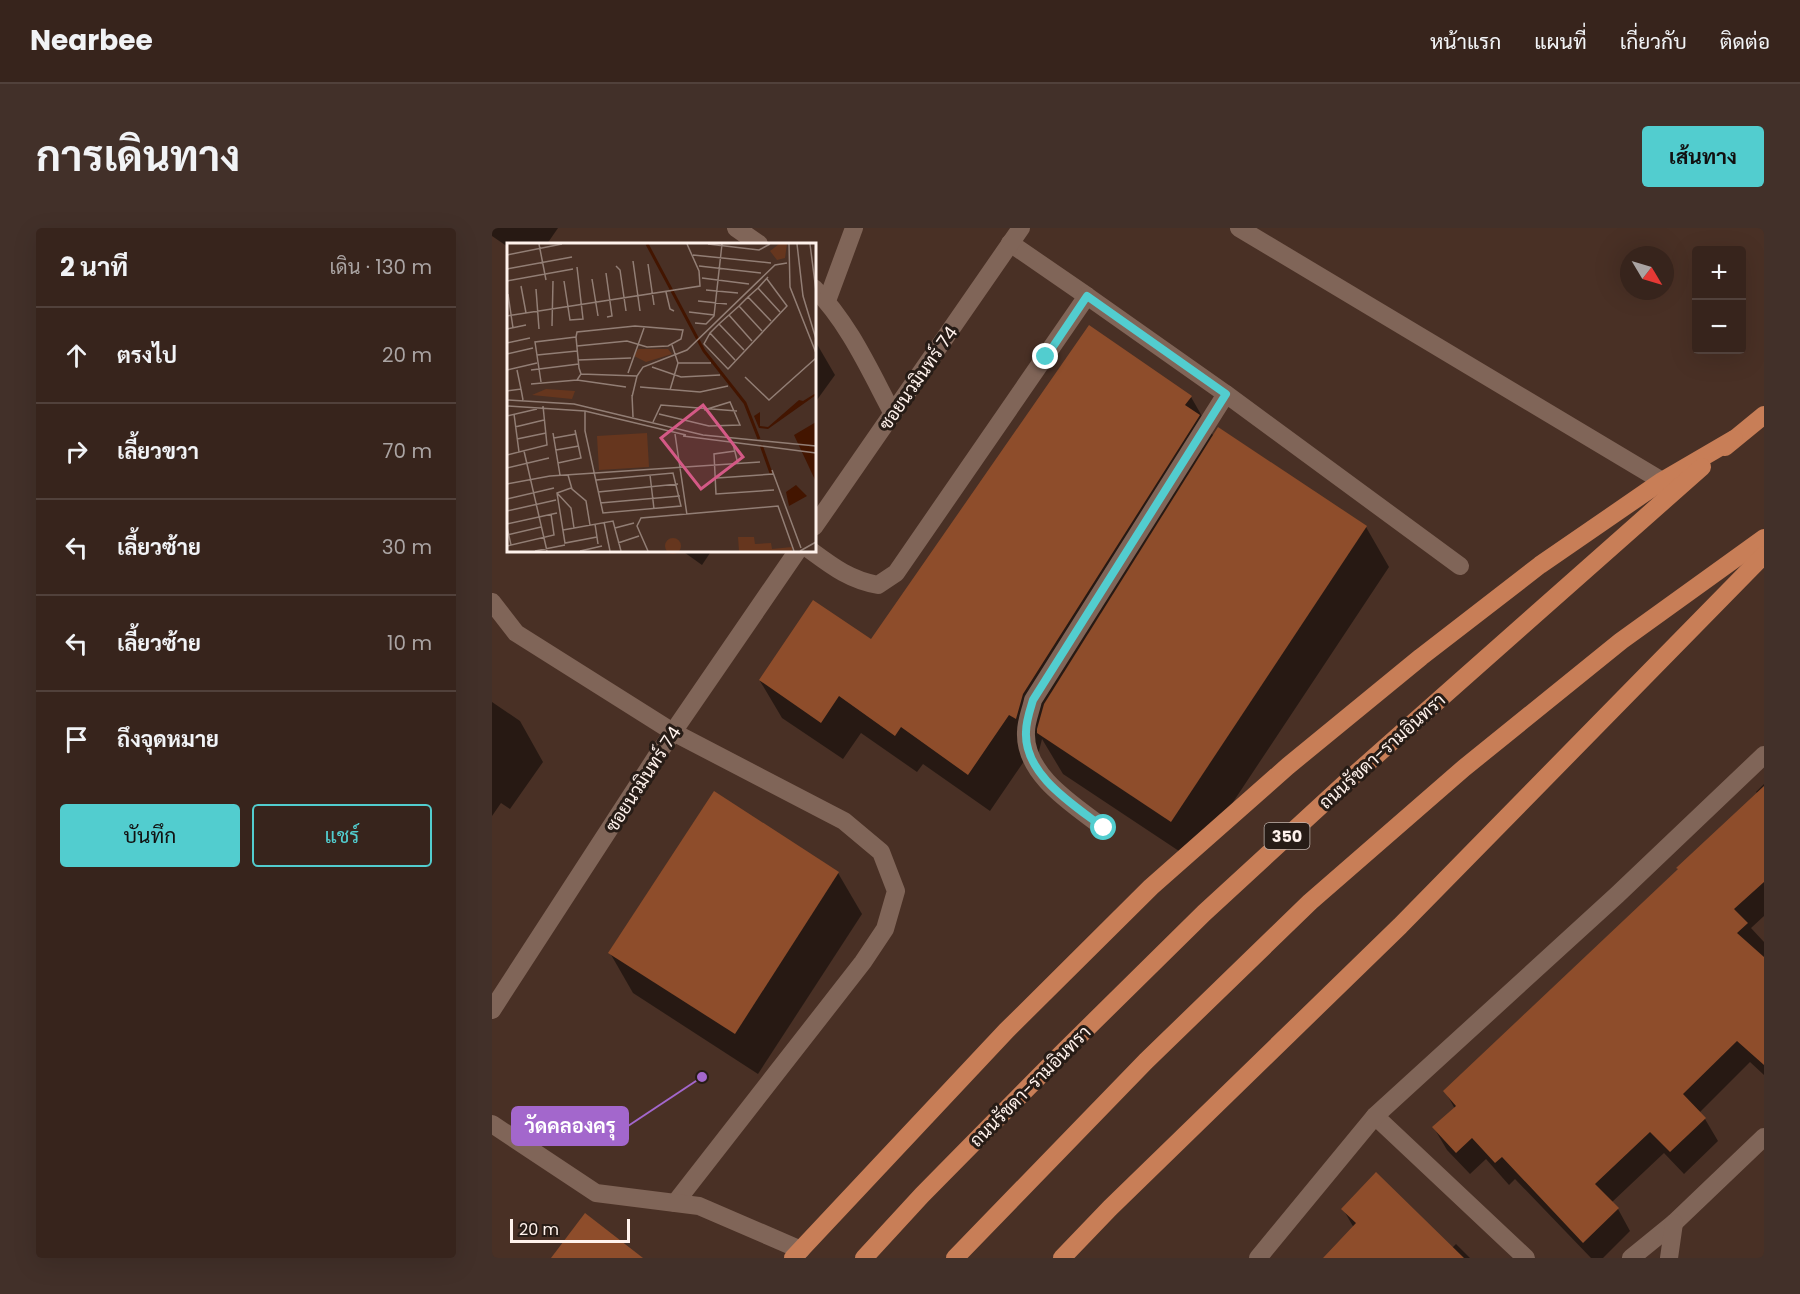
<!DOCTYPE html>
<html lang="th">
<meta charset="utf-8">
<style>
:root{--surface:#37241c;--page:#423029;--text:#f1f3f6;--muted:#aaa4a3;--line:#51413b;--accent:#52cdcf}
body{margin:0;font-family:Poppins,Sarabun,sans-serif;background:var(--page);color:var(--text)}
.controls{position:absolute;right:18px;top:18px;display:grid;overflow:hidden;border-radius:6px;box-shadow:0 6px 24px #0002}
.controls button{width:54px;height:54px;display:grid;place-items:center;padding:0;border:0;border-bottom:2px solid var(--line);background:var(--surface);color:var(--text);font:30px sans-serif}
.compass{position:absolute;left:1128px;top:18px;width:54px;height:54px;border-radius:50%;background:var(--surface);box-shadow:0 6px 24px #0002;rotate:128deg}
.scale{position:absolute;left:18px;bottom:15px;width:120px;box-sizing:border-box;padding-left:6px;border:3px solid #fff2ec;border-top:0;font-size:16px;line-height:21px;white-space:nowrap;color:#fff2ec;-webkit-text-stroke:4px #271c16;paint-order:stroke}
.stop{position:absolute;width:18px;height:18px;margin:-14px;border:4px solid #52cdcf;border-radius:50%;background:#fff}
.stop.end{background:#52cdcf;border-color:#fff;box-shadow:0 2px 6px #0008}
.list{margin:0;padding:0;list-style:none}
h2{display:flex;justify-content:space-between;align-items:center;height:78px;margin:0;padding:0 24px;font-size:26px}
h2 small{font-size:20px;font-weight:400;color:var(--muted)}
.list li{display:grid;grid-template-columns:39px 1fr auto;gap:18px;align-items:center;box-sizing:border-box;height:96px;padding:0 24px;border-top:2px solid var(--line)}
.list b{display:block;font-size:22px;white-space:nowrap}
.list em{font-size:20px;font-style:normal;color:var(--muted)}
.actions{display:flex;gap:12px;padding:18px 24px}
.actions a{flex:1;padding:14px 0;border:2px solid var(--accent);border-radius:6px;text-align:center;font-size:21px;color:var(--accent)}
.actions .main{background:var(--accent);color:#111}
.icon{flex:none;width:33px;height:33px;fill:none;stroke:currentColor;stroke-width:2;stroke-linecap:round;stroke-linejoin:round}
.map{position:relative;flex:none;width:1272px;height:1030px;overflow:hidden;border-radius:6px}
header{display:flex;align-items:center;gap:36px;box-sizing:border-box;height:84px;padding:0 30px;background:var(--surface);border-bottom:2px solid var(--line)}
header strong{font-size:28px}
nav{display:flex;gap:33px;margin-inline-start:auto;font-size:21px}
.intro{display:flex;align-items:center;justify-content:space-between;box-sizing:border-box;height:144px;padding:0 36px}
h1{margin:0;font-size:42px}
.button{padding:15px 27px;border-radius:6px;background:var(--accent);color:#111;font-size:21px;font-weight:700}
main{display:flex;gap:36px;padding:0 36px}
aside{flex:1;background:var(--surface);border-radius:6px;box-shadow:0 6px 24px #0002}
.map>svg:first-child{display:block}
.shadow{fill:#0007}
.building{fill:#8e4d2b}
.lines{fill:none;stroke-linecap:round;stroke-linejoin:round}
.lane{stroke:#806558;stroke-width:18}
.street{stroke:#806558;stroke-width:18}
.primary{stroke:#c87e57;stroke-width:18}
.route{stroke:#52cdcf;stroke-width:8}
.labels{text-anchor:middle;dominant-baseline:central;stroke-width:6;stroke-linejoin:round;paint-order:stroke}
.shield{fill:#271c16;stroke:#beb2ac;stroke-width:1.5}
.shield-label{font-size:16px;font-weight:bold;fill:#fff2ec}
.street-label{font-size:18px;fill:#fff2ec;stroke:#271c16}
.inset-river{fill:none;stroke:#431500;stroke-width:3}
.inset-road{fill:none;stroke:#927e75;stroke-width:1.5}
.view{fill:#d45986;fill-opacity:0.15;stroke:#d45986;stroke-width:3}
.inset-edge{fill:none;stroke:#fff2ec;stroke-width:3}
.leader{fill:none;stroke:#a367cc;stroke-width:2}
.callout-dot{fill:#a367cc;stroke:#271c16;stroke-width:2}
.callout{fill:#a367cc;stroke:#a367cc;stroke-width:2}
.callout-label{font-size:20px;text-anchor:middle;font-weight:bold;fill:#fff}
</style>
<header>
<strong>Nearbee</strong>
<nav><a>หน้าแรก</a><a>แผนที่</a><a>เกี่ยวกับ</a><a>ติดต่อ</a></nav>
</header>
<div class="intro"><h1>การเดินทาง</h1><a class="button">เส้นทาง</a></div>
<main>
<aside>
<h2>2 นาที<small>เดิน · 130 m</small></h2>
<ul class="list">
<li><svg class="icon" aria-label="ahead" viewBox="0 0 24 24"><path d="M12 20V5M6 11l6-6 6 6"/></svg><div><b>ตรงไป</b></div><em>20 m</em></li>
<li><svg class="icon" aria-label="right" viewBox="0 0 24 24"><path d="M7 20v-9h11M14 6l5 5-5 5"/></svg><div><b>เลี้ยวขวา</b></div><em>70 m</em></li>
<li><svg class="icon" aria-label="left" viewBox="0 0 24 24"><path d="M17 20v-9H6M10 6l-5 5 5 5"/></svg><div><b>เลี้ยวซ้าย</b></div><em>30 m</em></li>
<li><svg class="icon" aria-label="left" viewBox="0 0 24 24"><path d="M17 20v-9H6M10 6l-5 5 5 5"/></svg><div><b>เลี้ยวซ้าย</b></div><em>10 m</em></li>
<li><svg class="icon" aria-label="arrive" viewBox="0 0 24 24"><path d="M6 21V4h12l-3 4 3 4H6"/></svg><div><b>ถึงจุดหมาย</b></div></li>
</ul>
<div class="actions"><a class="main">บันทึก</a><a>แชร์</a></div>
</aside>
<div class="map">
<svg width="1272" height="1030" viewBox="0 0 1272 1030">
<rect width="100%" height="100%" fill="#493025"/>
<!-- shadow -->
<g class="shadow">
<path d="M 0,0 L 66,0 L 55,16 L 16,16 L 16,19 L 0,8 Z"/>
<path d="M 322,111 L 343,147 L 322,176 Z"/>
<path d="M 699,169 L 722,209 L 874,299 L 897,339 L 702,633 L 571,546 L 550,511 L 546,527 L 539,523 L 498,583 L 431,536 L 425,544 L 369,505 L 351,531 L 290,490 L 268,453 L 380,413 Z"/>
<path d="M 189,322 L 220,322 L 210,337 Z"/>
<path d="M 0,474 L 28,493 L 51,534 L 18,581 L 9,575 L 0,588 Z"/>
<path d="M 1272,556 L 1272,688 L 1259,700 L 1272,714 L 1272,847 L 1258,834 L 1207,885 L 1213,891 L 1226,913 L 1192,946 L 1172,925 L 1119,975 L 1126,981 L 1138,1003 L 1111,1030 L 1099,1030 L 1023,951 L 1017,957 L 994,931 L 978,946 L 955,922 L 942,900 L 963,881 L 953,863 L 1266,566 L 1264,564 Z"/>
<path d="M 346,645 L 370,686 L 266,846 L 141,765 L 118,725 Z"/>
<path d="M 851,981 L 960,1020 L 964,1016 L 978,1030 L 833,1030 L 862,1000 Z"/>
</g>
<!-- building -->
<g class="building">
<path d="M 597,97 L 700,168 L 693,177 L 708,187 L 531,466 L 524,491 L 517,487 L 476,547 L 409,499 L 403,508 L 347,468 L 329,495 L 267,452 L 321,372 L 379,411 Z"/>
<path d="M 726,199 L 875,298 L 679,594 L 545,505 L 545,501 L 552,476 Z"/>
<path d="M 1272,558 L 1272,654 L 1242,681 L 1256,695 L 1245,705 L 1272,729 L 1272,837 L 1245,813 L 1191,866 L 1214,890 L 1178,924 L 1158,904 L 1103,956 L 1127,980 L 1091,1015 L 1010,929 L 1003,935 L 980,910 L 964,925 L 940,899 L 964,878 L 951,863 L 1186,641 L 1184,640 Z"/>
<path d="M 222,563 L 347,644 L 243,806 L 116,725 Z"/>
<path d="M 884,944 L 972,1030 L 831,1030 L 864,995 L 849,981 Z"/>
<path d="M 93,985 L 151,1030 L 59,1030 Z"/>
</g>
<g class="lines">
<!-- lane -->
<g class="lane">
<path d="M 244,0 L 267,16"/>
<path d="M 518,15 L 595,68"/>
<path d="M 322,60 C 357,95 378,143 401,186"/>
<path d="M 335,73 L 362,0"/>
<path d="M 318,322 C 341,339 358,352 386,357 L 404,345 L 595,68 L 734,166"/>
<path d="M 612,600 C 582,577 532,547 534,504 C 534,493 539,482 541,472 L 734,166 L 968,338"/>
</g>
<!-- street -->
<g class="street">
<path d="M 747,0 L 1170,253"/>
<path d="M 322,299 L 529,0"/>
<path d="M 0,374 L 24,405 L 181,504 L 352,593 L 389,624 L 404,663 L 393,701 L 371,734 L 183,975"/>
<path d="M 0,782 L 168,523 L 306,322"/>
<path d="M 883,888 L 1034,1030"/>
<path d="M 0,896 L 104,965 L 207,978 L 309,1022"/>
<path d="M 766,1030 L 883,888 L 1125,667 L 1272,527"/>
<path d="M 1139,1030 L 1182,995 L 1272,909"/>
<path d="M 1177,1030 L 1182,995"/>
</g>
<!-- primary -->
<g class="primary">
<path d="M 1233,219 L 1272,187"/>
<path d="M 301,1030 L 514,803 L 659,659 L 796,538 L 929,429 L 1048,337 L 1170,253 L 1242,211"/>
<path d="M 372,1030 L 430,967 L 572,823 L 712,685 L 861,548 L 1210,239"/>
<path d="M 463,1030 L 654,833 L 818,674 L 972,540 L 1129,413 L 1272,310"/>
<path d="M 570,1030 L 618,980 L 908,698 L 1272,327"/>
</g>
</g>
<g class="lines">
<!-- route -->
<path class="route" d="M 554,129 L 595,68 L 734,166 L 541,472 C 538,482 534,493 534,504 C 532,547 582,577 612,600"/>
</g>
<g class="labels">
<!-- shield labels -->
<rect class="shield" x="772.5" y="595" width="45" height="26" rx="4.5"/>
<g class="shield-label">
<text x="795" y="608">350</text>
</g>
<!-- street labels -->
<g class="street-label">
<text transform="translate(426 150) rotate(-55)">ซอยนวมินทร์ 74</text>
<text transform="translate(890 523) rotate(-42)">ถนนรัชดา-รามอินทรา</text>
<text transform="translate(151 551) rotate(-57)">ซอยนวมินทร์ 74</text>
<text transform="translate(538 858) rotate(-45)">ถนนรัชดา-รามอินทรา</text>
</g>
</g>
<!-- overview -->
<g transform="translate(15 15)">
<rect width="309" height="309" fill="#493025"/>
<path d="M 272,1 L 280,1 L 278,15 L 270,17 L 263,8 ZM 131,106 L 161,106 L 165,111 L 139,119 L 127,113 ZM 39,146 L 68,148 L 65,156 L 25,152 ZM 140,190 L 142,224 L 92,227 L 90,193 ZM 231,294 L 247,294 L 248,301 L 264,300 L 265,306 L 285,304 L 285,308 L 232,308 ZM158 303a8 8 0 1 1 16 0a8 8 0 1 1-16 0Z" fill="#66361e"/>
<path d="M 309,140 L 309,152 L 261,186 L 252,185 L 247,173 L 253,169 L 253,183 L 261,184 L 292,157 L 296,158 L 309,150 ZM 309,179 L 309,239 L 287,192 ZM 289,242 L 300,253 L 282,263 L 279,249 Z" fill="#431500"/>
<path class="inset-river" d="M 140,1 L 197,108 L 238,160 L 252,196M 254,202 L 264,230"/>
<path class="inset-road" d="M 32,1 L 39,37M 201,1 L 252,7 L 263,1M 282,1 L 283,44 L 309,110M 290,1 L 296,53 L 309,96M 303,1 L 309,48M 0,12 L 55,1M 186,12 L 264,20M 126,18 L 133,68M 141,21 L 147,62M 109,23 L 113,27 L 119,68M 192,23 L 254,30M 0,26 L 65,14M 99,30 L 105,73 L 100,74M 261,34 L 251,45 L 273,69M 195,35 L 242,41M 85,36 L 91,73M 0,38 L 66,26M 57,38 L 61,64M 14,43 L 19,70M 251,45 L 241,54 L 264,78M 29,46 L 32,86M 199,47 L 231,50M 159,49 L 163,66 L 167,68M 1,51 L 6,85M 241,54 L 232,63 L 255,88M 191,58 L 220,61M 232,63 L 222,72 L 245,98M 61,64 L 63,77 L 76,76 L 70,24M 182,69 L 207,72M 222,72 L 212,81 L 237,107M 0,73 L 193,43 L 192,28 L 180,1M 188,80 L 199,81 L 207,73 L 215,1M 212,81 L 203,90 L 228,117M 45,83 L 46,38M 0,86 L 19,82M 203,90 L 197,101 L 221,126 L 280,63 L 260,36M 0,100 L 23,95M 70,103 L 120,98 L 140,104 L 161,103 L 174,96 L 176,87 L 128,83 L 70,89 L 69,94 L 72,125 L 74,131 L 70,137M 0,111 L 26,105M 30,112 L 70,108M 71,117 L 124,115M 171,120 L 204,120M 145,124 L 174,134 L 213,132M 0,127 L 30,120M 10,127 L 14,146M 24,127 L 72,121M 121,130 L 137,85M 74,131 L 130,133M 238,134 L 262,157 L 309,115M 34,139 L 28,99 L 69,94M 24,141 L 70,137 L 119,144M 133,144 L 193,149 L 221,143M 163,147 L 171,120 L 165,102M 0,148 L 14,146 L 16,157M 125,152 L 126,174M 125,154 L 130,133 L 136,124 L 180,107 L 268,22 L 280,20M 0,157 L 67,161 L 196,192 L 309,203M 0,163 L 78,168 L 179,192M 78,168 L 78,188 L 96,270 L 174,263 L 166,230 L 89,237M 7,171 L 12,209M 152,171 L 202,183 L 233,182 L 223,159 L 197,167M 0,173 L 30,166M 146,179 L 154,162 L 230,168M 8,184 L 37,177M 46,190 L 53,232M 168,191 L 180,272M 176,193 L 309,210M 47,195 L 69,191M 10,196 L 39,190M 226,201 L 231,221M 49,207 L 72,203M 17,208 L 40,308M 228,208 L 207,211 L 209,251 L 267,247M 0,212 L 40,202 L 36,163M 51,220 L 74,215 L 68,187M 0,225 L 42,215M 265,227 L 294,305M 61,232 L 65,246 L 79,258 L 83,282M 143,232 L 147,266M 210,235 L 266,231M 0,241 L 43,233 L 253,219M 64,245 L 50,250 L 58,300 L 90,294M 91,249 L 171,241M 50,250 L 64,265 L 67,285M 0,256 L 47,245M 93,260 L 173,253M 0,268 L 49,257M 97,279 L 103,308M 0,281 L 50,270M 88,281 L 91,301M 0,284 L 4,302M 108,285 L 127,280M 56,287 L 106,278 L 114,308M 0,292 L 34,284M 111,300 L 132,293M 0,303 L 47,292 L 44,271M 28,308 L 58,302M 73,308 L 95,303M 141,308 L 130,283 L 134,275 L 271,263 L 287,308M 293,308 L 309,299"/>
<path class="view" d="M 196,162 L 236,214 L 194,246 L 154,195 Z"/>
<rect width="309" height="309" class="inset-edge"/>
</g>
<!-- callouts -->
<path class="leader" d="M210 849L136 898"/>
<circle class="callout-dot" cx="210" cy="849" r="6"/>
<rect class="callout" x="20" y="879" width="116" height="38" rx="6"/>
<g class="callout-label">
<text x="78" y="905">วัดคลองครุ</text>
</g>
</svg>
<div class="controls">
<button>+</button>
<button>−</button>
</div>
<svg class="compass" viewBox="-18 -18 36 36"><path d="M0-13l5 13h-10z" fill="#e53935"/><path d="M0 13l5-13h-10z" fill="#aaa4a3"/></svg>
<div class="scale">20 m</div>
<div class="stop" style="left:612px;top:600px"></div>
<div class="stop end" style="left:554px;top:129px"></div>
</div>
</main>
